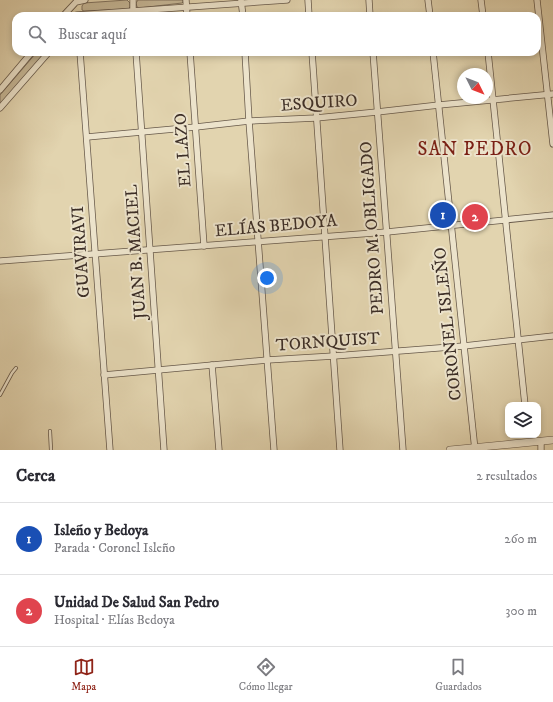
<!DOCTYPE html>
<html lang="es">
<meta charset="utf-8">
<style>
:root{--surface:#fff;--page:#f2f2f3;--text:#2b2b33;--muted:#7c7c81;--line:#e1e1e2;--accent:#8f2418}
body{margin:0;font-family:"IM FELL DW Pica",serif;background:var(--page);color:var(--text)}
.controls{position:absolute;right:12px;bottom:12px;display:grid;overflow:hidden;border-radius:8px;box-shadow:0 2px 6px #0003}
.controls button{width:36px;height:36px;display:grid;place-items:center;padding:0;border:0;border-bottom:1px solid var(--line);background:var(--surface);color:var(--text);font:20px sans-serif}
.compass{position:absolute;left:457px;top:68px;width:36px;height:36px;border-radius:50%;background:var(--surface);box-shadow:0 2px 6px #0003;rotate:132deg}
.you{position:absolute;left:267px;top:278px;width:14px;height:14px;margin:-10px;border:3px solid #fff;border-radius:50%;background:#1a73e8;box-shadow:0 0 0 6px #1a73e833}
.badge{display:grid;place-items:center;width:26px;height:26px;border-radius:50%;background:var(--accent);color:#fff;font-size:13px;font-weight:700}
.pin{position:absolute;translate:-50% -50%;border:2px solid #fff;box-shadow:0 1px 4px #0006}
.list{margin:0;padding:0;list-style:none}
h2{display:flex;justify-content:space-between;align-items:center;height:52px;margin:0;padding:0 16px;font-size:17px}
h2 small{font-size:13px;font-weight:400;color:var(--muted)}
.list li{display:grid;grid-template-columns:26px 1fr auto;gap:12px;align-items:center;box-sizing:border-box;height:72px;padding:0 16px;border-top:1px solid var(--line)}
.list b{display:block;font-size:15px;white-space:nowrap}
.list p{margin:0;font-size:13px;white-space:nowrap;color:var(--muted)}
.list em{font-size:13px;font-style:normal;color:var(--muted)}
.icon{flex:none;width:22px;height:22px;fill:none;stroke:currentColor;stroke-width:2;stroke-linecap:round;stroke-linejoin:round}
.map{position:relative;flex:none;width:553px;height:450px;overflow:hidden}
.search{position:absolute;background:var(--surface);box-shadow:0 2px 6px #0003;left:12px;right:12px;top:12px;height:44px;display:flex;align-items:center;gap:10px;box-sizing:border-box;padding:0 14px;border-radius:12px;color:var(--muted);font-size:15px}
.sheet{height:196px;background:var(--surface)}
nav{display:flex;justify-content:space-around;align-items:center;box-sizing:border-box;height:56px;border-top:1px solid var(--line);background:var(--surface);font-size:11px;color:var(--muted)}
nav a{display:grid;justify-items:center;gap:2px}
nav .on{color:var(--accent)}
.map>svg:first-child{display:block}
.green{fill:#c6b898;stroke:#817360}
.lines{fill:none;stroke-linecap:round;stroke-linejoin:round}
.service-casing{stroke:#665849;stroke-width:4}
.minor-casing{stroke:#665849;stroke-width:7}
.tertiary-casing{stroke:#665849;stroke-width:8}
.service{stroke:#ece3cb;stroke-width:2.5}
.minor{stroke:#ece3cb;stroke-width:5.5}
.tertiary{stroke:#ece3cb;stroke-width:7}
.labels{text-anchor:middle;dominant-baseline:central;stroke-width:4;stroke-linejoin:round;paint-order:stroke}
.street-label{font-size:17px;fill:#3c2e27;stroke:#ece3cb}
.quarter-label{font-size:19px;letter-spacing:1px;fill:#7a1f14;stroke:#ece3cb}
</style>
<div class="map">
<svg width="553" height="450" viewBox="0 0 553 450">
<rect width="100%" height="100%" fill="#e2d4af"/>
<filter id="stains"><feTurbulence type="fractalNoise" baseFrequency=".005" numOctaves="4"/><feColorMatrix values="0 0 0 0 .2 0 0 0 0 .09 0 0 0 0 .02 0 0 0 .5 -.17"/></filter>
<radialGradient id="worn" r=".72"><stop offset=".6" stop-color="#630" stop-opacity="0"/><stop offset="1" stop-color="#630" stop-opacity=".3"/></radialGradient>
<!-- green -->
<g class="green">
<path d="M 127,0 L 130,3 L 130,7 L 128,9 L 84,11 L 82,10 L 82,6 L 84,3 Z"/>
<path d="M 138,0 L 183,0 L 183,2 L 182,3 L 139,8 L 137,7 L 136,3 Z"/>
<path d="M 37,52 L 46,52 L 0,105 L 0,95 Z"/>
</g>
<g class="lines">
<defs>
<g id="service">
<path d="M 0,395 L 12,373 L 16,368"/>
<path d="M 50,431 L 51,450"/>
</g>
<g id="minor">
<path d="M 133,0 L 133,16"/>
<path d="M 186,0 L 187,16"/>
<path d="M 241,0 L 243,16"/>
<path d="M 308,0 L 309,16"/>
<path d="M 369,0 L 370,16"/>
<path d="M 428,0 L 430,16"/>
<path d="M 481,0 L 483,16"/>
<path d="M 537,0 L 553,144"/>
<path d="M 77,15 L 287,0"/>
<path d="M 63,16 L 76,2 L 85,0"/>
<path d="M 80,52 L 110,450"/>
<path d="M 136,52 L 164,450"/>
<path d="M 190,52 L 204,246"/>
<path d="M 245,52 L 249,121 L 274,450"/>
<path d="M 312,52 L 340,450"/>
<path d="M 373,52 L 403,450"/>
<path d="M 433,52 L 475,450"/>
<path d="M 488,52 L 525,405"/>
<path d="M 0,90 L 32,52"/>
<path d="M 0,108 L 49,52"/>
<path d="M 87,137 L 196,127 L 249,121 L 316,118 L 377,112 L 439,105 L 553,94"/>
<path d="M 0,261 L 387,232 L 553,215"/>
<path d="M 212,365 L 219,450"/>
<path d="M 104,375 L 267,360 L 334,356 L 464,346 L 553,336"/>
<path d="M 541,441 L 541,450"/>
</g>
<path id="tertiary" d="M 450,450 L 553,440"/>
</defs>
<!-- service casing -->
<use href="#service" class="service-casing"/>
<!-- minor casing -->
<use href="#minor" class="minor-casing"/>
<!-- tertiary casing -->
<use href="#tertiary" class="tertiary-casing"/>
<!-- service -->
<use href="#service" class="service"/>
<!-- minor -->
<use href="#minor" class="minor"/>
<!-- tertiary -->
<use href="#tertiary" class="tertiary"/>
</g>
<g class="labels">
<!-- street labels -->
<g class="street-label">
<text transform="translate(319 103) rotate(-4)">ESQUIRO</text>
<text transform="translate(183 150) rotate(-94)">EL LAZO</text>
<text transform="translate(276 226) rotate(-5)">ELÍAS BEDOYA</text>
<text transform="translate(372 228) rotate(-94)">PEDRO M. OBLIGADO</text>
<text transform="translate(81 252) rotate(-94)">GUAVIRAVI</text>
<text transform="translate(136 252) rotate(-94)">JUAN B. MACIEL</text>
<text transform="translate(448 324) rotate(-96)">CORONEL ISLEÑO</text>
<text transform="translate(328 342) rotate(-4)">TORNQUIST</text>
</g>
<!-- quarter labels -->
<g class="quarter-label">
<text x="475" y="149">SAN PEDRO</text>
</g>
</g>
<rect width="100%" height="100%" filter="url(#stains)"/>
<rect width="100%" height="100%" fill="url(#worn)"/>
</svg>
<div class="controls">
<button><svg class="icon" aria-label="layers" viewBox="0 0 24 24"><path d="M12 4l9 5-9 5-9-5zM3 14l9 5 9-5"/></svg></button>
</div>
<svg class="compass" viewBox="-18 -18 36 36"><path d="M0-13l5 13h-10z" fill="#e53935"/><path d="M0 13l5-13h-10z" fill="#7c7c81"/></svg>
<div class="you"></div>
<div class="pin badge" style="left:443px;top:215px;background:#1a4fb4">1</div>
<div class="pin badge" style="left:475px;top:217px;background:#e0444e">2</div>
<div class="search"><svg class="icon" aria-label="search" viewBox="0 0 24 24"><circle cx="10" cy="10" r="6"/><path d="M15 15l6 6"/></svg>Buscar aquí</div>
</div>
<section class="sheet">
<h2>Cerca<small>2 resultados</small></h2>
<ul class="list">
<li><span class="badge" style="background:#1a4fb4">1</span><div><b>Isleño y Bedoya</b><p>Parada · Coronel Isleño</p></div><em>260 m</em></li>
<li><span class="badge" style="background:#e0444e">2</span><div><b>Unidad De Salud San Pedro</b><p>Hospital · Elías Bedoya</p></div><em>300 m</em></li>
</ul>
</section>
<nav>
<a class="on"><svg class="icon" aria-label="map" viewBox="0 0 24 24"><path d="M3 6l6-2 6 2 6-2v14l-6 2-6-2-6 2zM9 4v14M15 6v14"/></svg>Mapa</a>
<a><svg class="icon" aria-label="directions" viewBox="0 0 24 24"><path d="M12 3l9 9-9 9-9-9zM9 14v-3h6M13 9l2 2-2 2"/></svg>Cómo llegar</a>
<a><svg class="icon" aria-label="saved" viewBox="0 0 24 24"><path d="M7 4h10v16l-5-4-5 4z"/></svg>Guardados</a>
</nav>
